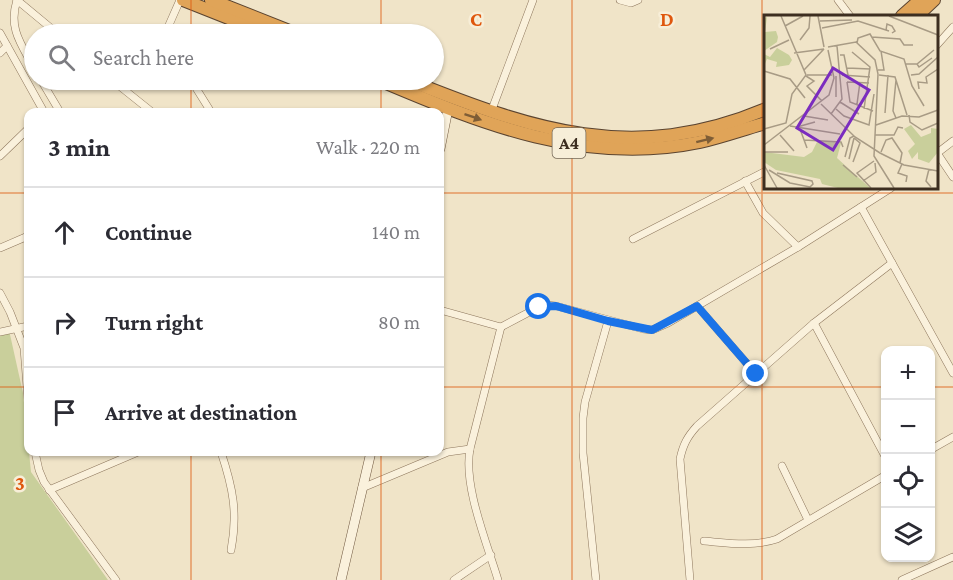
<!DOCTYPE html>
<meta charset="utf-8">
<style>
:root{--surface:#fff;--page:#f7f7f7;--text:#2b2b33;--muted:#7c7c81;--line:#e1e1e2}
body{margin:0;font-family:"Crimson Pro",serif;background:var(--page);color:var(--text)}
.controls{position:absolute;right:18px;bottom:18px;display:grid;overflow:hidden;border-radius:12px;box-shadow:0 2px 4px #0004}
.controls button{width:54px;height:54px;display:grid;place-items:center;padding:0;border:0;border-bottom:2px solid var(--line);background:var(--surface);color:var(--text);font:30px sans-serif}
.stop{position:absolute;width:18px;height:18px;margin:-14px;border:4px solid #1a73e8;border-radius:50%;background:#fff}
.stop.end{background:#1a73e8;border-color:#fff;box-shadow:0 2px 6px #0008}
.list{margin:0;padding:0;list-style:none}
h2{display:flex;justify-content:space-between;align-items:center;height:78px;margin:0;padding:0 24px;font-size:26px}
h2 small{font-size:20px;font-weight:400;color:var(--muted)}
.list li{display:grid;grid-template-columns:39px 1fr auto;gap:18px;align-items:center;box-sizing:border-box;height:90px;padding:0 24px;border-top:2px solid var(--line)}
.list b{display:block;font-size:22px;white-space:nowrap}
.list em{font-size:20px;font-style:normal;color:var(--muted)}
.icon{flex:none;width:33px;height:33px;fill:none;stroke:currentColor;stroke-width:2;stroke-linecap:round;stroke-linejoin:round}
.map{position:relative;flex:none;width:953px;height:580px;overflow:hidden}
.search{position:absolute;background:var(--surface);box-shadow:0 2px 4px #0004;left:24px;top:24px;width:420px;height:66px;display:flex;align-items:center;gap:15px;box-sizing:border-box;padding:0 21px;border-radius:33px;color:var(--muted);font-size:22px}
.panel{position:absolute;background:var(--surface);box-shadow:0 2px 4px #0004;left:24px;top:108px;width:420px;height:348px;border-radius:12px}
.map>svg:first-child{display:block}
.green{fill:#c9cf9b}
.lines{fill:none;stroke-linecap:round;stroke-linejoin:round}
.street-casing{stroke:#8d765c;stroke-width:8}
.secondary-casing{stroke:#6f573f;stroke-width:10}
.highway-casing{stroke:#5b4430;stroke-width:14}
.street{stroke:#faf1dc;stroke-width:7}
.secondary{stroke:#faf1dc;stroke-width:9}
.highway{stroke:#e0a458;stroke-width:12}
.oneway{fill:#7e5d36}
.route{stroke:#1a73e8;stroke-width:8}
.grid{fill:none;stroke:#df570d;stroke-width:1.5;stroke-opacity:0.55}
.labels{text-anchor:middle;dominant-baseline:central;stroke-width:5;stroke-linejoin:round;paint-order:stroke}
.shield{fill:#f7eed8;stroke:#756857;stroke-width:1.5}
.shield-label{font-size:18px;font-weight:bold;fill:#3d2e20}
.inset-road{fill:none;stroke:#a89b85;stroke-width:1.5}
.view{fill:#7b2cbf;fill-opacity:0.15;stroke:#7b2cbf;stroke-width:3}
.inset-edge{fill:none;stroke:#3d2e20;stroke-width:3}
.grid-label{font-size:20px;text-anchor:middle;font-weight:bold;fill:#df570d;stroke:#f7eed8;stroke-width:5;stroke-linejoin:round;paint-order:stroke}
</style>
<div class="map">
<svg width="953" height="580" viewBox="0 0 953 580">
<rect width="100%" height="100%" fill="#f0e4c8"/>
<!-- green -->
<path class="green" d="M 9,330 L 23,393 L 31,472 L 108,580 L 0,580 L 0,333 Z"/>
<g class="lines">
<defs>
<g id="street">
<path d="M 17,0 C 8,28 21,44 34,68"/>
<path d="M 17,0 L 58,34"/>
<path d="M 620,0 L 631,3 L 638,0"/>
<path d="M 838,0 L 850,16"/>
<path d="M 0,33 L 44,112"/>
<path d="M 165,34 L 180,0"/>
<path d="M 936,46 L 953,27"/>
<path d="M 0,53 L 7,46"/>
<path d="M 41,80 L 60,112"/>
<path d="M 112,80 L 152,112"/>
<path d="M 191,80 L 211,112"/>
<path d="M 491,112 L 533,0"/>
<path d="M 937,153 L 953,177"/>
<path d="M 936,154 L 953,141"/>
<path d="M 0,156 L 28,129"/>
<path d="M 745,181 L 763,213 L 798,247"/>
<path d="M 861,207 L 953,373"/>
<path d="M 633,239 L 766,171"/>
<path d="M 0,248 L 28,236"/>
<path d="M 0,293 L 10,312 L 24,348 L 28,400"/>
<path d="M 697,306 L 756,374"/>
<path d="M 440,310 L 501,327 L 539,307 L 547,305 L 556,306 L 643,329 L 652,330 L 668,323 L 798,247 L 891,188"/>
<path d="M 814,323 L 886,458"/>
<path d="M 0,332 L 28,326"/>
<path d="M 930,450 L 953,437"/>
<path d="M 35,452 L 39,470 L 44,482 L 116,580"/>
<path d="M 221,452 C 233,488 238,513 231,550"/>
<path d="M 782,466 L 808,520"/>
<path d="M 362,488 L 448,452 L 470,449"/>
<path d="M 49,490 L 138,452"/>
<path d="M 704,541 C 728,543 753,547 777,539 L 886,475"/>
<path d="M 454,580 L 491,555"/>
<path d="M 498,580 C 487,543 463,486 470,449 L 501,327"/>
<path d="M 596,580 L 583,453 L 583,418 L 585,402 L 608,321"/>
<path d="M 690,580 L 680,459 C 683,445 687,437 697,426 L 814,323 L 892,263"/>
<path d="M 902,580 L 953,557"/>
</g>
<g id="secondary">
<path d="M 440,149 L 448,109"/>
<path d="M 341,580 L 371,452"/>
</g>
<g id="highway">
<path d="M 183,0 L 269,34"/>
<path d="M 211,0 L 297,34"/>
<path d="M 902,16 L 920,0"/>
<path d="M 917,16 L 934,0"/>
<path d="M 379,80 C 483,124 585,166 700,142 C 722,137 744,129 766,123"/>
<path d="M 408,80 C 533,130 633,165 766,109"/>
</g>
</defs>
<!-- street casing -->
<use href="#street" class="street-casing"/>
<!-- secondary casing -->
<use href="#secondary" class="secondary-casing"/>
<!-- highway casing -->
<use href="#highway" class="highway-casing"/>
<!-- street -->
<use href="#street" class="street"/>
<!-- secondary -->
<use href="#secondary" class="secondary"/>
<!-- highway -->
<use href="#highway" class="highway"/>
</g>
<!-- one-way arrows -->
<defs><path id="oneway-solid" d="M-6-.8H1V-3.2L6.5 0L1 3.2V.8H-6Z" transform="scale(1.5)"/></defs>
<g class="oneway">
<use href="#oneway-solid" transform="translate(473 117) rotate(19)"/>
<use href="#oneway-solid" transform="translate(705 140) rotate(-14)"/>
</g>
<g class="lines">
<!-- route -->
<path class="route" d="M 539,307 L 556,306 L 608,321 L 652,330 L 697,306 L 756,374"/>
</g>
<!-- grid -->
<path class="grid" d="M 191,0 L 191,34M 381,0 L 381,34M 572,0 L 572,580M 762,0 L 762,580M 191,80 L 191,112M 381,80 L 381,112M 0,193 L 28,193M 440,193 L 953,193M 0,387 L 28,387M 440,387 L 886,387M 930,387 L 953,387M 191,452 L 191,580M 381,452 L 381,580"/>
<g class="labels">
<!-- shield labels -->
<rect class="shield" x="552.5" y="128" width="33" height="30" rx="4.5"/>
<g class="shield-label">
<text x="569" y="143">A4</text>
</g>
</g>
<!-- overview -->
<g transform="translate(764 15)">
<rect width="174" height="174" fill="#f0e4c8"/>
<path d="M 3,2 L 1,17 L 12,16 L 14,22 L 13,27 L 0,36 L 0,3 ZM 13,33 L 25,40 L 28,45 L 25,50 L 12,52 L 13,47 L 3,44 L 0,51 L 0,39 L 6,42 ZM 147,110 L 157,122 L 167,118 L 167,113 L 174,114 L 174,137 L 165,148 L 154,144 L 154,137 L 148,144 L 144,136 L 151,129 L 140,114 ZM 54,125 L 77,128 L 73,143 L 106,173 L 74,173 L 58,169 L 56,164 L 12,155 L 0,147 L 0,137 L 40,142 L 48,137 Z" fill="#c9cf9b"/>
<path class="inset-road" d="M 54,1 L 60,32M 125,1 L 174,20M 56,6 L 88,5M 21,11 L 39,1M 58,13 L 94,6 L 125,16M 122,15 L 123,9 L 128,11 L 131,16 L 128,18M 108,22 L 136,24 L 140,30 L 149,30M 36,25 L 45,13 L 46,1M 93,28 L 94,23 L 106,19 L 116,36 L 140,44 L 148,71 L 160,91M 64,32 L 92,27 L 111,45 L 114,59 L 110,141 L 130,173M 6,34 L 25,25M 88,37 L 106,52 L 100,94M 30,38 L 60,34M 76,40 L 80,40 L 84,60M 142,49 L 153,49 L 170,35M 153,49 L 155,52 L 168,43M 83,53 L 106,54M 40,55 L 60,34M 114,55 L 120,55 L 117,36M 0,56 L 26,64 L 41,83M 43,60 L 68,60M 78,60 L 106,62M 115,60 L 131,62 L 143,100M 147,60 L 155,59 L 174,42M 42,61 L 50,66 L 43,71 L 58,86M 132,65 L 129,96 L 132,103M 83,67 L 86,87 L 109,96M 83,67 L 105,68M 155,74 L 154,67 L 163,68 L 162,62 L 174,54M 72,82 L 72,61M 76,87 L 95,99M 57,89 L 91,122 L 116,138 L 140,150 L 174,156M 93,89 L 96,67M 72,94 L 80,101 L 105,110 L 110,79M 121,98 L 124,60M 67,99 L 78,84 L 73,31M 145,100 L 146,107 L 158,115 L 174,108M 40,101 L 64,105M 112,110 L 138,101 L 155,102 L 174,95M 26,111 L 76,119M 33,112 L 51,107M 0,114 L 22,108 L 28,79 L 42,60 L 17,1M 36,114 L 43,133M 16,120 L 30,136M 111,120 L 130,120 L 134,112 L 139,113M 40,125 L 77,127 L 79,132M 0,130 L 65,80 L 70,63 L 64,35M 0,137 L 24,137M 117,137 L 122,125 L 128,123 L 138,138 L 136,148M 81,142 L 86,123 L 90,121M 85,144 L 90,123M 89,147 L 96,128 L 90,123M 138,149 L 134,158 L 143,161 L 142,167M 0,150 L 13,173M 79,150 L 93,162M 165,154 L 162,166 L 167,172M 5,155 L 26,168 L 46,172 L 49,169 L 48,166 L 13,158M 99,166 L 112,157 L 111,148M 107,173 L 93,158 L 110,146"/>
<path class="view" d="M 69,53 L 105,75 L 69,135 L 33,113 Z"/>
<rect width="174" height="174" class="inset-edge"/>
</g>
<g class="grid-label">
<text x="476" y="26">C</text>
<text x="667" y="26">D</text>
<text x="20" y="490">3</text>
</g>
</svg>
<div class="controls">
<button>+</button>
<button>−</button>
<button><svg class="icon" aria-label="locate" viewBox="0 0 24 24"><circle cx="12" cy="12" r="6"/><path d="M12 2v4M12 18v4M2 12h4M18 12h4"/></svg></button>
<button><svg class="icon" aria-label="layers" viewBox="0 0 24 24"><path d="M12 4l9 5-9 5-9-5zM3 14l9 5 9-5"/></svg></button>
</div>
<div class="stop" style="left:539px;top:307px"></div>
<div class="stop end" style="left:756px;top:374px"></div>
<div class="search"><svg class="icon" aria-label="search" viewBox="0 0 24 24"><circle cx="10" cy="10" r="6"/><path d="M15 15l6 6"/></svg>Search here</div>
<section class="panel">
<h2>3 min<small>Walk · 220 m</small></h2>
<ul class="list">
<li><svg class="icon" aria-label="ahead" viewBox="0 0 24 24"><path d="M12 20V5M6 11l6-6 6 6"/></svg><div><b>Continue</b></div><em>140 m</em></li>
<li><svg class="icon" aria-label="right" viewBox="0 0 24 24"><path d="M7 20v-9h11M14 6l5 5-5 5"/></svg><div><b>Turn right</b></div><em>80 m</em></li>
<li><svg class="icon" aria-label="arrive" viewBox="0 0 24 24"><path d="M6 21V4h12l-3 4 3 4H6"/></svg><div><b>Arrive at destination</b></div></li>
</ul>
</section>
</div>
